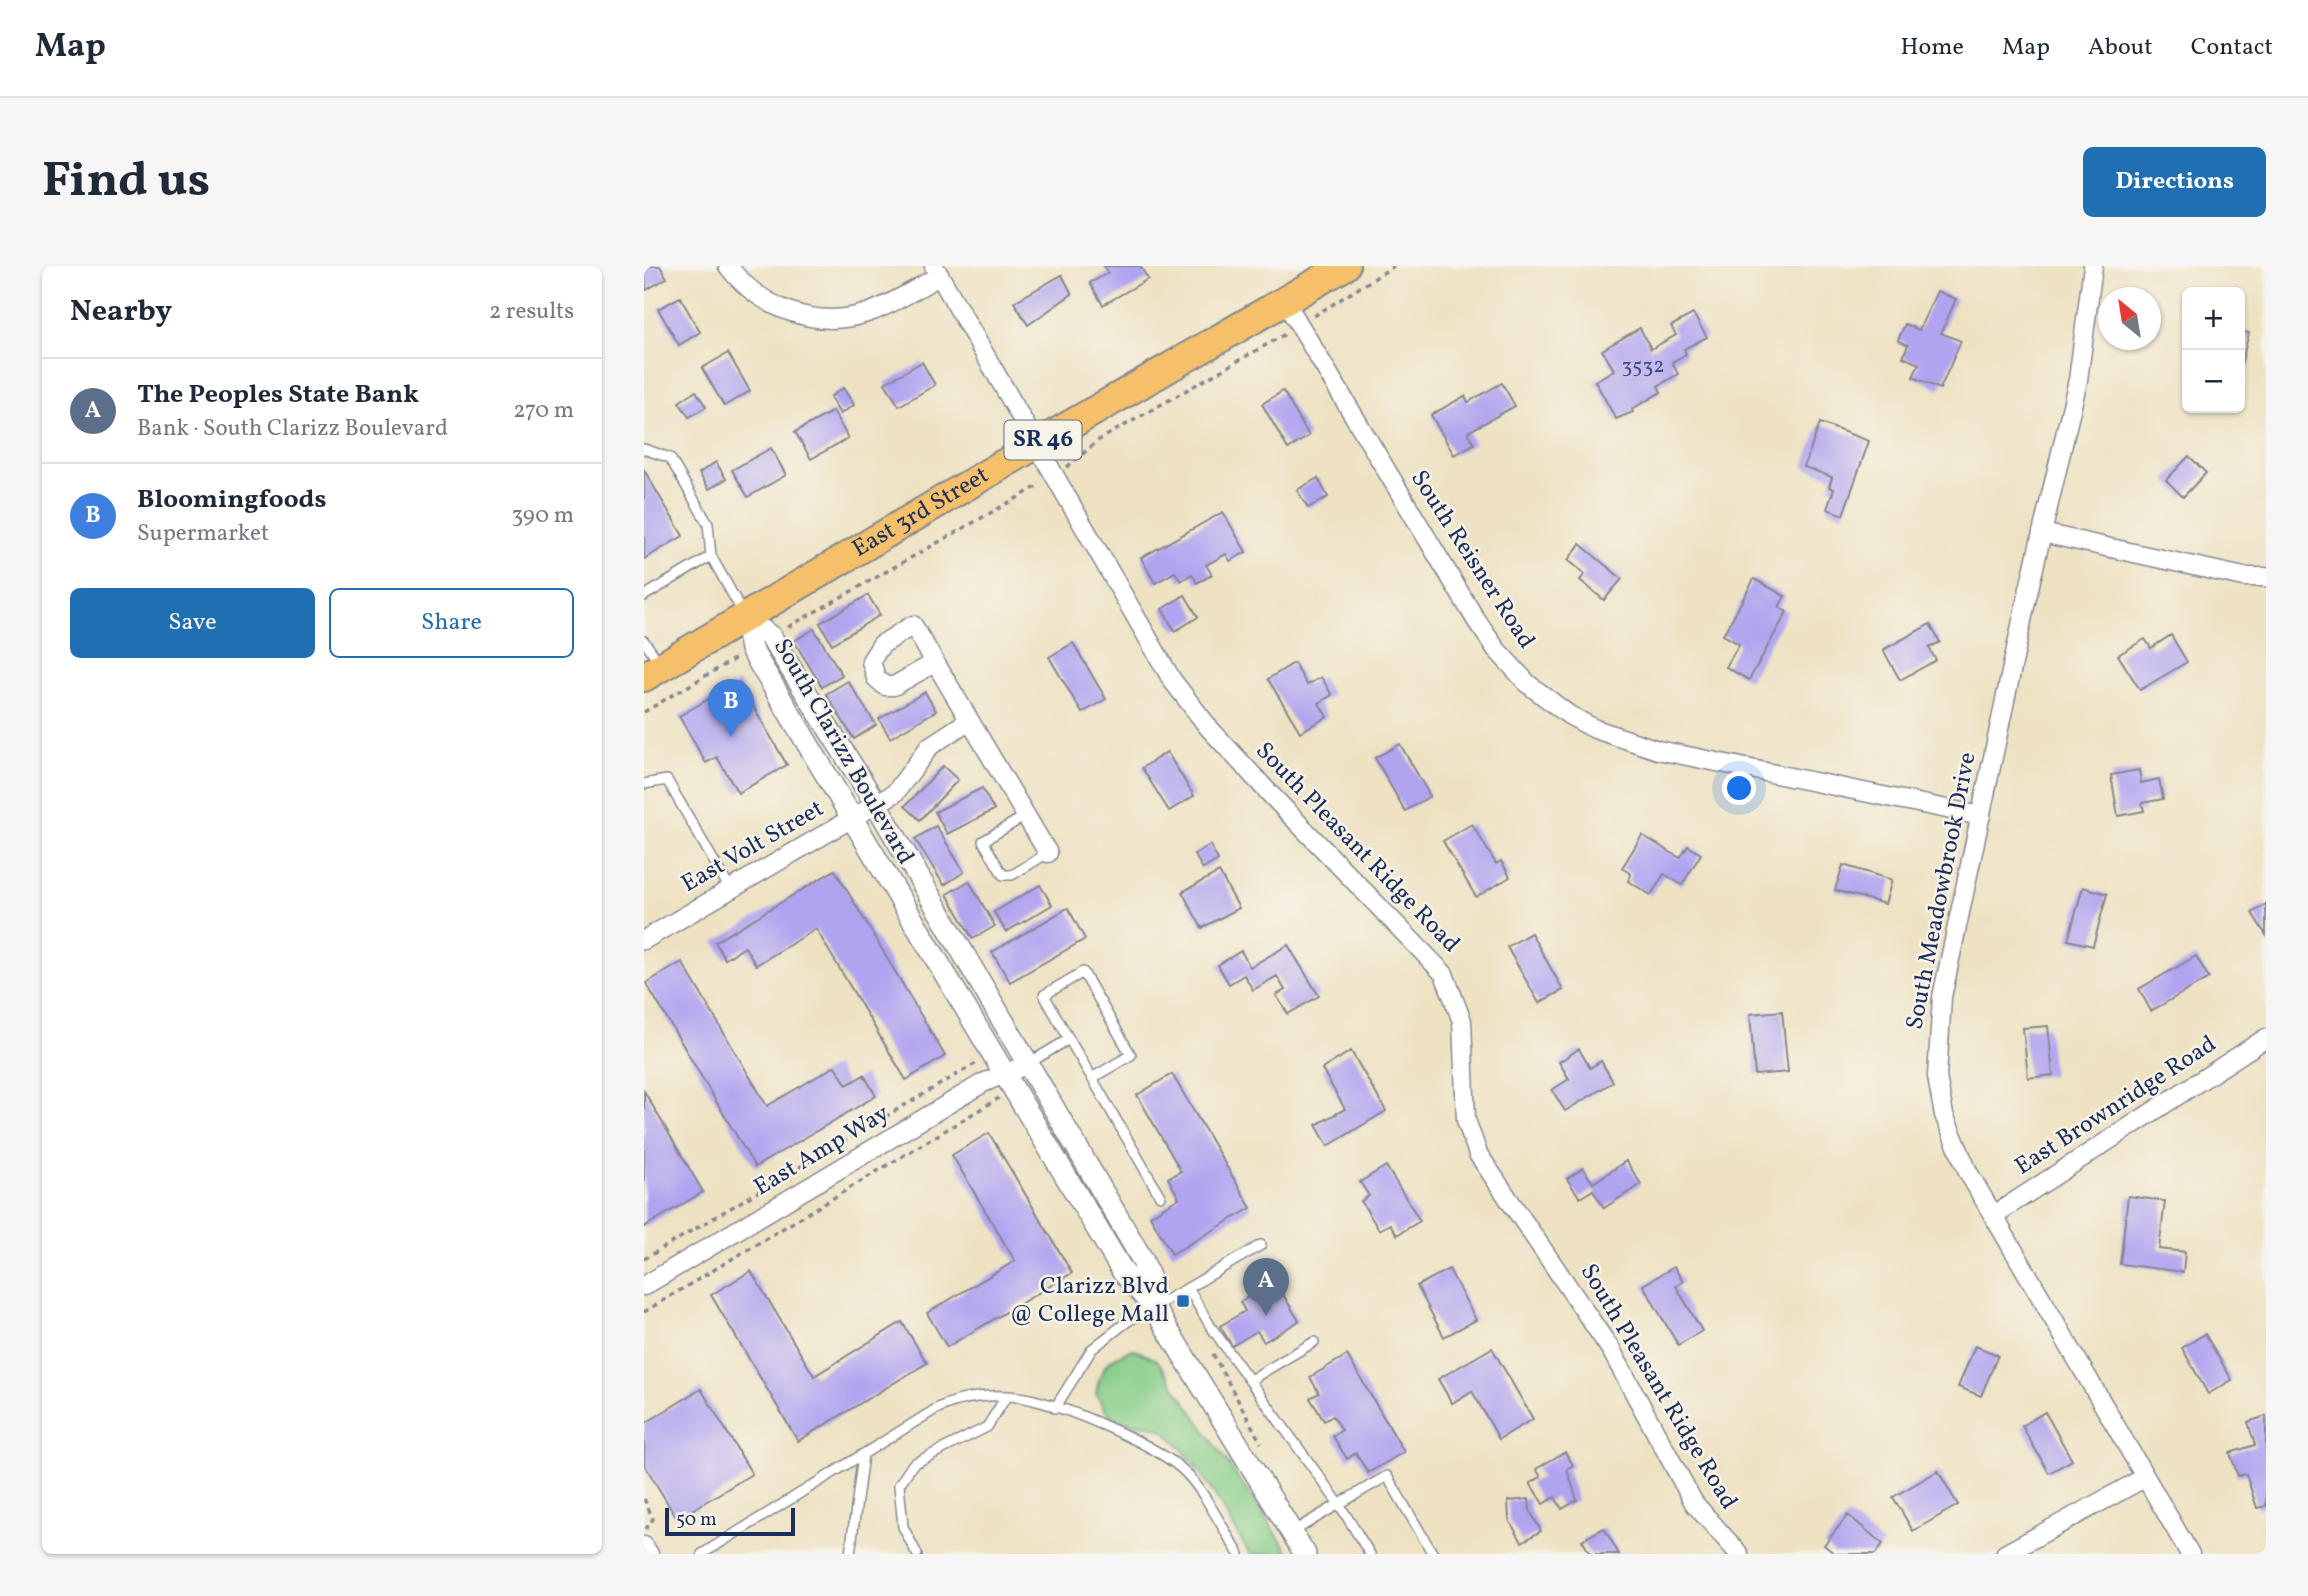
<!DOCTYPE html>
<meta charset="utf-8">
<style>
:root{--surface:#fff;--page:#f6f6f7;--text:#1f2937;--muted:#747a83;--line:#e0e1e3;--accent:#1f6fb2}
body{margin:0;font-family:Vollkorn,serif;background:var(--page);color:var(--text)}
.controls{position:absolute;right:21px;top:21px;display:grid;overflow:hidden;border-radius:10px;box-shadow:0 2px 5px #0004}
.controls button{width:63px;height:63px;display:grid;place-items:center;padding:0;border:0;border-bottom:2px solid var(--line);background:var(--surface);color:var(--text);font:35px sans-serif}
.compass{position:absolute;left:1454px;top:21px;width:63px;height:63px;border-radius:50%;background:var(--surface);box-shadow:0 2px 5px #0004;rotate:330deg}
.scale{position:absolute;left:21px;bottom:18px;width:130px;box-sizing:border-box;padding-left:7px;border:4px solid #1b2f5e;border-top:0;font-size:19px;line-height:24px;white-space:nowrap;color:#1b2f5e;-webkit-text-stroke:5px #f7f3e8;paint-order:stroke}
.you{position:absolute;left:1096px;top:523px;width:24px;height:24px;margin:-18px;border:5px solid #fff;border-radius:50%;background:#1a73e8;box-shadow:0 0 0 10px #1a73e833}
.badge{display:grid;place-items:center;width:46px;height:46px;border-radius:50%;background:var(--accent);color:#fff;font-size:23px;font-weight:700}
.pin{position:absolute;translate:-50% -58px;filter:drop-shadow(0 2px 4px #0008)}
.pin::after{content:'';position:absolute;top:37px;width:24px;height:21px;background:inherit;clip-path:polygon(0 0,100% 0,50% 100%)}
.list{margin:0;padding:0;list-style:none}
h2{display:flex;justify-content:space-between;align-items:center;height:91px;margin:0;padding:0 28px;font-size:30px}
h2 small{font-size:23px;font-weight:400;color:var(--muted)}
.list li{display:grid;grid-template-columns:46px 1fr auto;gap:21px;align-items:center;box-sizing:border-box;height:105px;padding:0 28px;border-top:2px solid var(--line)}
.list b{display:block;font-size:26px;white-space:nowrap}
.list p{margin:0;font-size:23px;white-space:nowrap;color:var(--muted)}
.list em{font-size:23px;font-style:normal;color:var(--muted)}
.actions{display:flex;gap:14px;padding:21px 28px}
.actions a{flex:1;padding:16px 0;border:2px solid var(--accent);border-radius:10px;text-align:center;font-size:24px;color:var(--accent)}
.actions .main{background:var(--accent);color:#fff}
.map{position:relative;flex:none;width:1622px;height:1288px;overflow:hidden;border-radius:10px}
header{display:flex;align-items:center;gap:42px;box-sizing:border-box;height:98px;padding:0 35px;background:var(--surface);border-bottom:2px solid var(--line)}
header strong{font-size:33px}
nav{display:flex;gap:38px;margin-inline-start:auto;font-size:24px}
.intro{display:flex;align-items:center;justify-content:space-between;box-sizing:border-box;height:168px;padding:0 42px}
h1{margin:0;font-size:49px}
.button{padding:18px 32px;border-radius:10px;background:var(--accent);color:#fff;font-size:24px;font-weight:700}
main{display:flex;gap:42px;padding:0 42px}
aside{flex:1;background:var(--surface);border-radius:10px;box-shadow:0 2px 5px #0004}
.map>svg:first-child{display:block}
.green{fill:#86cd88;stroke:#507e73;stroke-width:2}
.building{fill:#b0a3f0}
.lines{fill:none;stroke-linecap:round;stroke-linejoin:round}
.service-casing{stroke:#848890;stroke-width:12}
.minor-casing{stroke:#848890;stroke-width:21}
.tertiary-casing{stroke:#848890;stroke-width:24}
.trunk-casing{stroke:#848890;stroke-width:32}
.path{stroke:#848890;stroke-width:3.5;stroke-dasharray:5 5;stroke-linecap:butt}
.service{stroke:#fff;stroke-width:9}
.minor{stroke:#fff;stroke-width:18}
.tertiary{stroke:#fff;stroke-width:21}
.trunk{stroke:#f6c06b;stroke-width:28}
.poi-dot{fill:#1f6fb2;stroke:#f7f3e8;stroke-width:2.5}
.labels{text-anchor:middle;dominant-baseline:central;stroke-width:5;stroke-linejoin:round;paint-order:stroke}
.number-label{font-size:21px;fill:#404c82}
.shield{fill:#f7f3e8;stroke:#5d6a87;stroke-width:2}
.shield-label{font-size:23px;font-weight:bold;fill:#1b2f5e}
.street-label{font-size:24px;fill:#1b2f5e;stroke:#f7f3e8}
.poi-label{font-size:24px;fill:#1b2f5e;stroke:#f7f3e8;text-anchor:end}
</style>
<header>
<strong>Map</strong>
<nav><a>Home</a><a>Map</a><a>About</a><a>Contact</a></nav>
</header>
<div class="intro"><h1>Find us</h1><a class="button">Directions</a></div>
<main>
<aside>
<h2>Nearby<small>2 results</small></h2>
<ul class="list">
<li><span class="badge" style="background:#5c6f8a">A</span><div><b>The Peoples State Bank</b><p>Bank · South Clarizz Boulevard</p></div><em>270 m</em></li>
<li><span class="badge" style="background:#3f7fe0">B</span><div><b>Bloomingfoods</b><p>Supermarket</p></div><em>390 m</em></li>
</ul>
<div class="actions"><a class="main">Save</a><a>Share</a></div>
</aside>
<div class="map">
<svg width="1622" height="1288" viewBox="0 0 1622 1288">
<rect width="100%" height="100%" fill="#f7f3e8"/>
<filter id="ink" filterUnits="userSpaceOnUse"><feTurbulence type="fractalNoise" baseFrequency=".0143" numOctaves="2"/><feDisplacementMap in="SourceGraphic" scale="14" xChannelSelector="R" yChannelSelector="G"/><feConvolveMatrix kernelMatrix="1 2 1 2 8 2 1 2 1" color-interpolation-filters="sRGB"/></filter>
<filter id="wash" filterUnits="userSpaceOnUse"><feTurbulence type="fractalNoise" baseFrequency=".00686" numOctaves="4" result="noise"/><feDisplacementMap in="SourceGraphic" scale="28" xChannelSelector="R" yChannelSelector="G"/><feGaussianBlur stdDeviation="1.57" result="paint"/><feColorMatrix in="noise" values="0 0 0 0 0 0 0 0 0 0 0 0 0 0 0 0 0 1.4 0 .05"/><feComposite in="paint" operator="in"/></filter>
<g filter="url(#wash)">
<rect width="100%" height="100%" fill="#eee2c3"/>
<!-- green -->
<path class="green" d="M 489,1083 L 513,1094 L 646,1288 L 606,1288 C 584,1254 553,1192 522,1167 C 504,1152 485,1163 467,1150 C 461,1146 456,1134 452,1128 C 457,1099 462,1094 489,1083 Z"/>
<g id="blocks">
<!-- building -->
<g class="building">
<path d="M 0,0 L 16,0 L 23,12 L 2,24 Z"/>
<path d="M 460,0 L 496,0 L 504,13 L 459,39 L 446,17 L 464,7 Z"/>
<path d="M 418,9 L 428,28 L 384,59 L 370,36 Z"/>
<path d="M 1293,25 L 1312,33 L 1297,67 L 1317,75 L 1296,123 L 1269,111 L 1275,98 L 1259,91 L 1264,79 L 1254,74 L 1261,58 L 1275,64 Z"/>
<path d="M 36,31 L 56,66 L 35,79 L 14,43 Z"/>
<path d="M 1049,48 L 1063,71 L 1040,83 L 1042,88 L 1028,96 L 1034,108 L 1014,120 L 1017,126 L 988,143 L 989,146 L 972,153 L 951,115 L 970,104 L 958,84 L 996,62 L 1007,83 L 1032,69 L 1027,60 Z"/>
<path d="M 1596,65 L 1605,67 L 1597,99 L 1596,99 Z"/>
<path d="M 84,87 L 106,125 L 80,140 L 58,102 Z"/>
<path d="M 278,96 L 291,119 L 255,140 L 241,117 Z"/>
<path d="M 858,117 L 871,140 L 824,166 L 830,178 L 810,189 L 787,149 L 821,130 L 824,136 Z"/>
<path d="M 199,122 L 210,139 L 196,148 L 186,131 Z"/>
<path d="M 52,125 L 62,141 L 45,151 L 35,136 Z"/>
<path d="M 639,125 L 665,170 L 644,183 L 618,138 Z"/>
<path d="M 189,145 L 204,172 L 167,193 L 151,166 Z"/>
<path d="M 1176,157 L 1225,175 L 1199,249 L 1183,243 L 1190,223 L 1185,221 L 1188,211 L 1160,201 Z"/>
<path d="M 127,182 L 142,209 L 104,231 L 88,204 Z"/>
<path d="M 1545,190 L 1562,207 L 1539,231 L 1522,214 Z"/>
<path d="M 72,196 L 82,213 L 65,223 L 55,207 Z"/>
<path d="M 0,204 L 39,270 L 0,293 Z"/>
<path d="M 674,212 L 684,231 L 664,242 L 653,224 Z"/>
<path d="M 579,246 L 602,286 L 586,295 L 582,288 L 562,299 L 568,309 L 553,317 L 548,308 L 537,315 L 531,306 L 511,317 L 497,292 Z"/>
<path d="M 936,278 L 978,313 L 960,334 L 936,314 L 941,308 L 924,294 Z"/>
<path d="M 1110,313 L 1141,330 L 1135,341 L 1143,346 L 1105,414 L 1082,401 L 1095,378 L 1079,369 Z"/>
<path d="M 224,329 L 236,349 L 188,378 L 176,357 Z"/>
<path d="M 541,329 L 554,351 L 531,365 L 518,343 Z"/>
<path d="M 1286,358 L 1296,376 L 1285,382 L 1292,394 L 1256,414 L 1239,384 Z"/>
<path d="M 170,363 L 198,409 L 178,421 L 150,375 Z"/>
<path d="M 1527,369 L 1543,396 L 1496,424 L 1474,389 L 1501,373 L 1507,382 Z"/>
<path d="M 429,377 L 462,433 L 438,447 L 405,391 Z"/>
<path d="M 650,397 L 663,419 L 677,411 L 688,429 L 675,437 L 683,451 L 656,466 L 624,413 Z"/>
<path d="M 204,415 L 232,459 L 210,473 L 182,428 Z"/>
<path d="M 95,416 L 143,499 L 94,527 L 73,491 L 62,497 L 35,450 Z"/>
<path d="M 281,426 L 292,445 L 246,472 L 235,453 Z"/>
<path d="M 756,478 L 786,530 L 761,545 L 731,492 Z"/>
<path d="M 523,486 L 550,530 L 525,545 L 498,502 Z"/>
<path d="M 299,500 L 314,514 L 276,554 L 261,540 Z"/>
<path d="M 1495,504 L 1497,517 L 1515,513 L 1519,533 L 1498,537 L 1500,545 L 1474,550 L 1467,509 Z"/>
<path d="M 338,522 L 350,544 L 303,568 L 291,546 Z"/>
<path d="M 828,558 L 852,598 L 857,595 L 866,611 L 832,631 L 799,575 Z"/>
<path d="M 292,560 L 320,606 L 300,619 L 271,573 Z"/>
<path d="M 998,569 L 1036,592 L 1044,580 L 1057,588 L 1038,619 L 1020,608 L 1007,629 L 984,615 L 987,608 L 978,602 Z"/>
<path d="M 566,579 L 574,594 L 559,603 L 550,588 Z"/>
<path d="M 1199,599 L 1248,614 L 1241,638 L 1191,624 Z"/>
<path d="M 191,604 L 301,790 L 262,814 L 172,663 L 112,699 L 101,681 L 81,693 L 71,676 Z"/>
<path d="M 575,606 L 595,642 L 558,662 L 538,626 Z"/>
<path d="M 325,615 L 351,660 L 329,673 L 303,628 Z"/>
<path d="M 396,619 L 408,639 L 362,666 L 350,646 Z"/>
<path d="M 1439,621 L 1463,628 L 1449,680 L 1424,674 Z"/>
<path d="M 1622,638 L 1622,669 L 1608,647 Z"/>
<path d="M 424,642 L 441,673 L 366,716 L 348,686 Z"/>
<path d="M 887,667 L 919,724 L 895,737 L 863,681 Z"/>
<path d="M 644,679 L 675,730 L 644,748 L 632,729 L 641,724 L 633,710 L 609,724 L 600,709 L 585,718 L 574,699 L 597,685 L 606,701 Z"/>
<path d="M 1552,690 L 1565,712 L 1507,745 L 1495,723 Z"/>
<path d="M 38,696 L 123,840 L 191,800 L 203,819 L 220,809 L 232,830 L 111,901 L 2,717 Z"/>
<path d="M 1138,745 L 1144,806 L 1111,809 L 1106,748 Z"/>
<path d="M 1404,760 L 1409,809 L 1384,812 L 1379,762 Z"/>
<path d="M 935,783 L 946,802 L 957,795 L 969,816 L 921,845 L 908,824 L 925,813 L 915,796 Z"/>
<path d="M 707,785 L 742,845 L 684,880 L 672,859 L 701,843 L 678,803 Z"/>
<path d="M 528,808 L 607,942 L 528,988 L 506,950 L 535,932 L 524,912 L 537,905 L 493,829 Z"/>
<path d="M 0,825 L 59,926 L 0,961 Z"/>
<path d="M 345,867 L 428,1007 L 303,1081 L 283,1047 L 371,995 L 308,889 Z"/>
<path d="M 982,895 L 997,918 L 960,942 L 949,924 L 936,932 L 923,913 L 939,902 L 949,917 Z"/>
<path d="M 742,900 L 776,955 L 753,969 L 746,958 L 735,964 L 717,935 L 725,930 L 716,916 Z"/>
<path d="M 1484,930 L 1521,935 L 1515,983 L 1541,986 L 1539,1006 L 1476,998 Z"/>
<path d="M 1030,1001 L 1039,1016 L 1032,1020 L 1058,1065 L 1034,1079 L 999,1019 Z"/>
<path d="M 805,1003 L 832,1054 L 800,1071 L 773,1020 Z"/>
<path d="M 107,1005 L 170,1110 L 258,1056 L 283,1097 L 154,1175 L 67,1029 Z"/>
<path d="M 618,1015 L 621,1021 L 631,1015 L 655,1055 L 620,1076 L 613,1065 L 588,1080 L 576,1060 L 601,1045 L 596,1036 L 610,1027 L 607,1021 Z"/>
<path d="M 1561,1068 L 1588,1114 L 1564,1128 L 1538,1082 Z"/>
<path d="M 1331,1080 L 1354,1089 L 1337,1130 L 1314,1121 Z"/>
<path d="M 848,1082 L 889,1153 L 855,1173 L 828,1125 L 808,1137 L 794,1113 Z"/>
<path d="M 703,1089 L 760,1186 L 724,1207 L 712,1187 L 703,1193 L 689,1170 L 698,1164 L 689,1150 L 680,1155 L 666,1132 L 675,1127 L 666,1111 Z"/>
<path d="M 57,1123 L 108,1208 L 33,1253 L 0,1198 L 0,1158 Z"/>
<path d="M 1401,1146 L 1428,1194 L 1405,1207 L 1378,1160 Z"/>
<path d="M 1622,1150 L 1622,1240 L 1613,1242 L 1602,1208 L 1594,1210 L 1586,1187 L 1611,1179 L 1604,1156 Z"/>
<path d="M 921,1186 L 929,1199 L 923,1203 L 933,1234 L 918,1243 L 911,1231 L 899,1238 L 886,1217 L 897,1211 L 892,1203 Z"/>
<path d="M 1294,1205 L 1314,1239 L 1269,1265 L 1249,1231 Z"/>
<path d="M 885,1233 L 886,1245 L 897,1265 L 878,1276 L 865,1254 L 864,1235 Z"/>
<path d="M 1204,1249 L 1239,1278 L 1231,1288 L 1191,1288 L 1180,1279 Z"/>
<path d="M 960,1262 L 975,1288 L 946,1288 L 938,1274 Z"/>
</g>
</g>
</g>
<g filter="url(#ink)">
<use href="#blocks" fill-opacity="0" stroke="#848890" stroke-width="2"/>
<g class="lines">
<defs>
<g id="service">
<path d="M 0,183 L 26,192 L 64,258 L 67,290 L 99,347"/>
<path d="M 0,330 L 67,290"/>
<path d="M 0,375 L 17,399"/>
<path d="M 0,518 L 23,514 L 86,623"/>
<path d="M 381,550 L 339,575 L 359,609 L 368,609 L 404,587"/>
<path d="M 385,797 L 425,773 L 400,729 L 439,706 L 487,789 L 448,812 L 425,773"/>
<path d="M 448,812 L 516,930"/>
<path d="M 544,1022 L 617,979"/>
<path d="M 606,1114 L 670,1076"/>
<path d="M 411,1142 L 448,1083 L 484,1055 L 544,1022 L 567,1061 L 695,1238 L 648,1266"/>
<path d="M 58,1288 L 292,1143 C 318,1130 352,1127 381,1132 C 420,1140 515,1179 542,1207 C 563,1229 578,1262 595,1288"/>
<path d="M 206,1288 L 219,1188"/>
<path d="M 273,1288 L 259,1261 L 255,1219 L 269,1198 L 343,1161 L 362,1131"/>
<path d="M 726,1288 L 695,1238 L 743,1210 L 789,1288"/>
</g>
<g id="minor">
<path d="M 84,0 C 116,42 171,64 223,47 C 248,39 271,23 295,10"/>
<path d="M 290,0 L 528,414 L 565,462 L 628,530 L 800,708 L 818,755 L 822,854 L 834,888 L 967,1084 L 1050,1237 L 1095,1288"/>
<path d="M 1449,0 L 1434,114 L 1383,331 L 1298,731 L 1293,811 L 1300,849 L 1324,906 L 1546,1288"/>
<path d="M 641,35 L 832,354 L 852,383 L 884,418 L 925,449 L 951,463 L 1014,484 L 1337,550"/>
<path d="M 1398,267 L 1600,311 L 1622,311"/>
<path d="M 290,397 L 250,420 L 241,420 L 232,412 L 227,395 L 237,379 L 269,359 L 404,587"/>
<path d="M 0,674 L 251,527 L 286,480 L 324,455"/>
<path d="M 1350,949 L 1622,772"/>
<path d="M 0,1020 L 339,817 L 384,798"/>
<path d="M 0,1280 L 5,1288"/>
<path d="M 1361,1288 L 1500,1212"/>
</g>
<g id="tertiary">
<path d="M 101,352 L 107,383 L 479,1006 L 509,1040 L 661,1288"/>
<path d="M 101,352 L 127,371 L 232,538 L 498,993 L 508,1018 L 509,1040"/>
</g>
<g id="trunk">
<path id="s1" d="M 0,411 L 393,178 L 701,0"/>
</g>
</defs>
<!-- service casing -->
<use href="#service" class="service-casing"/>
<!-- minor casing -->
<use href="#minor" class="minor-casing"/>
<!-- tertiary casing -->
<use href="#tertiary" class="tertiary-casing"/>
<!-- trunk casing -->
<use href="#trunk" class="trunk-casing"/>
<!-- path -->
<g class="path">
<path d="M 670,50 L 750,0"/>
<path d="M 423,201 L 455,174 L 643,67"/>
<path d="M 144,361 L 396,219"/>
<path d="M 0,446 L 92,392"/>
<path d="M 0,993 L 334,796"/>
<path d="M 0,1046 L 355,832"/>
<path d="M 569,1088 L 617,1177"/>
<path d="M 0,1233 L 9,1253 L 2,1263"/>
</g>
<!-- service -->
<use href="#service" class="service"/>
<!-- minor -->
<use href="#minor" class="minor"/>
<!-- tertiary -->
<use href="#tertiary" class="tertiary"/>
<!-- trunk -->
<use href="#trunk" class="trunk"/>
</g>
</g>
<!-- markers -->
<rect class="poi-dot" x="532" y="1028" width="14" height="14" rx="3.5"/>
<g class="labels">
<!-- number labels -->
<g class="number-label">
<text x="999" y="100">3532</text>
</g>
<!-- shield labels -->
<rect class="shield" x="360.5" y="154.5" width="77" height="39" rx="5"/>
<g class="shield-label">
<text x="399" y="174">SR 46</text>
</g>
<!-- street labels -->
<g class="street-label">
<text stroke="none"><textPath href="#s1" startOffset="322">East 3rd Street</textPath></text>
<text transform="translate(828 294) rotate(57)">South Reisner Road</text>
<text transform="translate(199 486) rotate(60)">South Clarizz Boulevard</text>
<text transform="translate(109 581) rotate(-30)">East Volt Street</text>
<text transform="translate(713 582) rotate(46)">South Pleasant Ridge Road</text>
<text transform="translate(1298 625) rotate(-79)">South Meadowbrook Drive</text>
<text transform="translate(1472 840) rotate(-33)">East Brownridge Road</text>
<text transform="translate(178 885) rotate(-31)">East Amp Way</text>
<text transform="translate(1014 1121) rotate(59)">South Pleasant Ridge Road</text>
</g>
<!-- poi labels -->
<g class="poi-label">
<text x="525" y="1021">Clarizz Blvd<tspan x="525" dy="28">@ College Mall</tspan></text>
</g>
</g>
</svg>
<div class="controls">
<button>+</button>
<button>−</button>
</div>
<svg class="compass" viewBox="-18 -18 36 36"><path d="M0-13l5 13h-10z" fill="#e53935"/><path d="M0 13l5-13h-10z" fill="#747a83"/></svg>
<div class="scale">50 m</div>
<div class="you"></div>
<div class="pin badge" style="left:622px;top:1050px;background:#5c6f8a">A</div>
<div class="pin badge" style="left:87px;top:471px;background:#3f7fe0">B</div>
</div>
</main>
